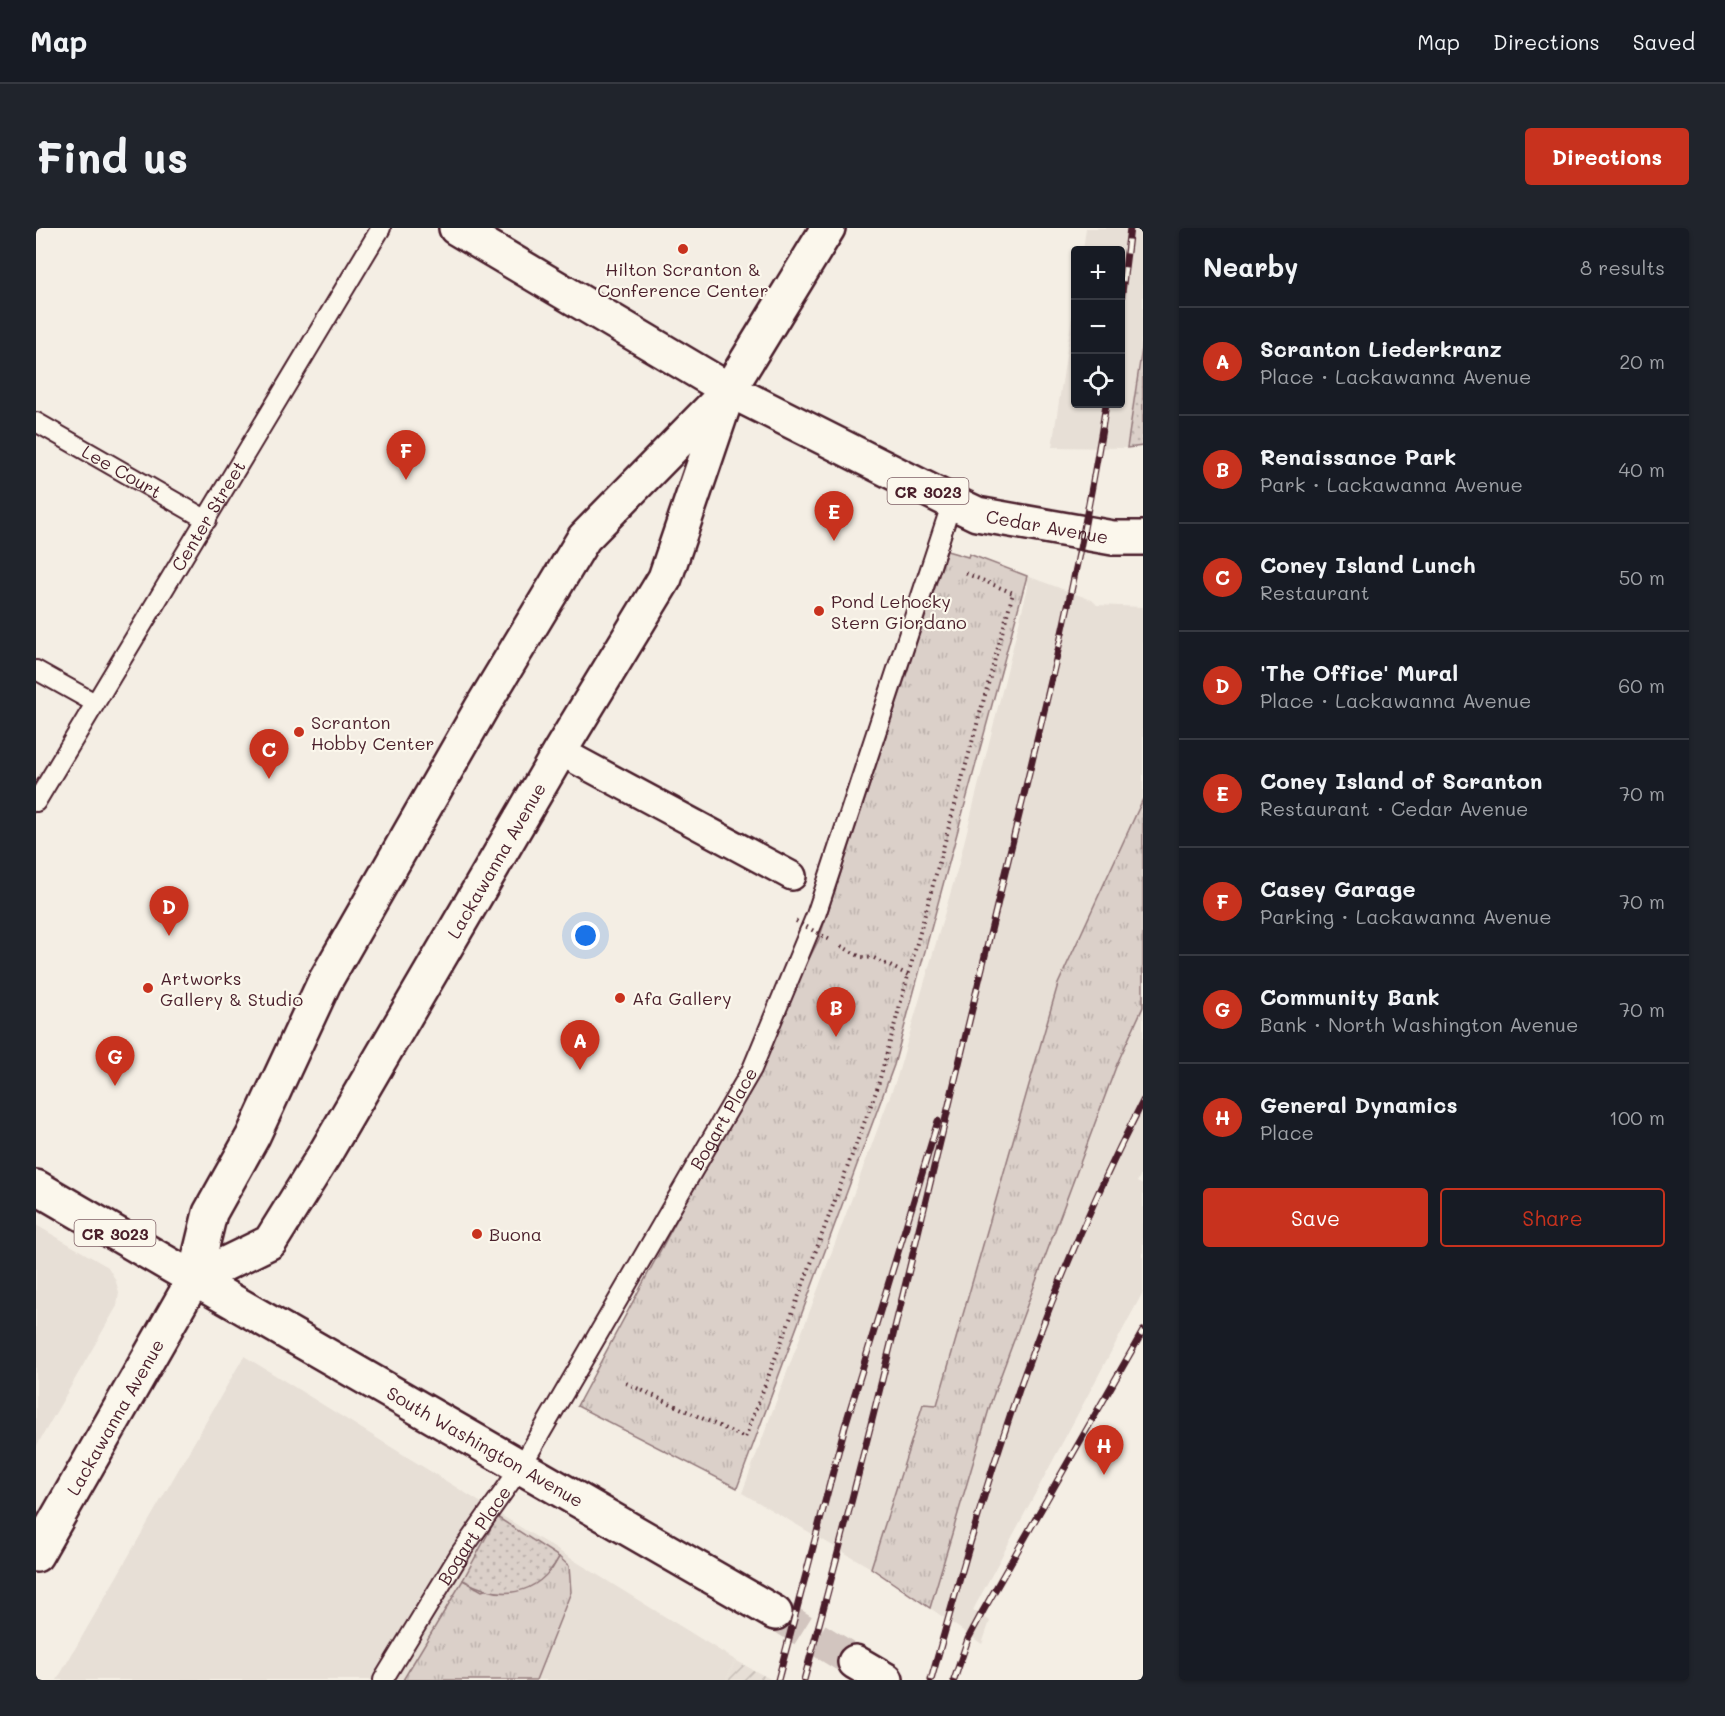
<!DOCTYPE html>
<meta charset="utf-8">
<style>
:root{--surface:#171b24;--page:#20242c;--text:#f1f3f6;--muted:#9ea1a6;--line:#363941;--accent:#c8321e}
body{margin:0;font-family:Mali,sans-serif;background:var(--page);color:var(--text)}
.controls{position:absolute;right:18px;top:18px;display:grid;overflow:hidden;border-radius:6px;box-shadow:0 2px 4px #0004}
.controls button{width:54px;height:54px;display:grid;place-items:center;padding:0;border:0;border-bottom:2px solid var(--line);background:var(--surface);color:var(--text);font:30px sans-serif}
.you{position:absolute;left:550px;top:708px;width:21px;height:21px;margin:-15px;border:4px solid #fff;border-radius:50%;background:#1a73e8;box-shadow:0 0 0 9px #1a73e833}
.badge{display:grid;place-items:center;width:39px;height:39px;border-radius:50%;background:var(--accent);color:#fff;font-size:20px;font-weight:700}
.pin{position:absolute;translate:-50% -50px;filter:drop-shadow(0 2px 3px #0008)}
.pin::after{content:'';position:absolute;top:32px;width:21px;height:18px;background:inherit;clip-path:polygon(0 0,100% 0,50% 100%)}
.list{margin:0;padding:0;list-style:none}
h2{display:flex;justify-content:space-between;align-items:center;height:78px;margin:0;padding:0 24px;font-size:26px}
h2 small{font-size:20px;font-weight:400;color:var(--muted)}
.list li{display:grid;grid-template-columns:39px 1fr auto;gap:18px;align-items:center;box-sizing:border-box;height:108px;padding:0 24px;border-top:2px solid var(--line)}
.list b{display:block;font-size:22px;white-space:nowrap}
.list p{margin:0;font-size:20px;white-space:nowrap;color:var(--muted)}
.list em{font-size:20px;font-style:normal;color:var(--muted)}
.actions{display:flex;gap:12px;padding:18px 24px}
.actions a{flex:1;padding:14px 0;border:2px solid var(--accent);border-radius:6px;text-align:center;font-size:21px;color:var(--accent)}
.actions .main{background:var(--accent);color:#fff}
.icon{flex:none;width:33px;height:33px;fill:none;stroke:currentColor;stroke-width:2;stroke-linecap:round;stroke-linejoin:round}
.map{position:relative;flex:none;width:1107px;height:1452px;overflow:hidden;border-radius:6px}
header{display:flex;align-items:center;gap:36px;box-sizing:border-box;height:84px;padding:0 30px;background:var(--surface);border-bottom:2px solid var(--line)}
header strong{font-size:28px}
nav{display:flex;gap:33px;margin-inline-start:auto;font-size:21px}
.intro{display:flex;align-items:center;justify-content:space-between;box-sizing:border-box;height:144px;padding:0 36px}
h1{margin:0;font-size:42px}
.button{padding:15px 27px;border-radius:6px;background:var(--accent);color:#fff;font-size:21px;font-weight:700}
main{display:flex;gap:36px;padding:0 36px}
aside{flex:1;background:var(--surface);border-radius:6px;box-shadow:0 2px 4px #0004}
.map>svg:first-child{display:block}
.built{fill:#e7dfd6}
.industrial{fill:url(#industrial-furrows)}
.grass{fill:url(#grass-tufts);stroke:#92787a;stroke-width:1.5}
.garden{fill:url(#garden-dots);stroke:#92787a;stroke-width:1.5}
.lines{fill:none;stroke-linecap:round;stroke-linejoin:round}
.tertiary-tunnel{stroke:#d2c5bf;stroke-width:33;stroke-dasharray:33 16;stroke-linecap:butt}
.service-casing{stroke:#4a1f2b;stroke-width:22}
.pedestrian-casing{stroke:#4a1f2b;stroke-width:32}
.tertiary-casing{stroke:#4a1f2b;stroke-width:38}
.secondary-casing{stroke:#4a1f2b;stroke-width:38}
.primary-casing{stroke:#4a1f2b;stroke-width:38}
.path{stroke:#4a1f2b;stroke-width:4;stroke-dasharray:1.5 4.5;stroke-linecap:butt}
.service{stroke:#fbf7ec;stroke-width:18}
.pedestrian{stroke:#fbf7ec;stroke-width:27}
.tertiary{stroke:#fbf7ec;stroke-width:33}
.secondary{stroke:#fbf7ec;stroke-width:33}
.primary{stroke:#fbf7ec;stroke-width:33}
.rail-casing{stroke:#4a1f2b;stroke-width:7}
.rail{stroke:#fbf7ec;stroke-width:4.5;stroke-dasharray:14;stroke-linecap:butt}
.path-bridge{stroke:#4a1f2b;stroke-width:4;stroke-dasharray:1.5 4.5;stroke-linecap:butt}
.poi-dot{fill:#c8321e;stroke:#fbf7ec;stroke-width:2}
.labels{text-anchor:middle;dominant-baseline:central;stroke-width:4.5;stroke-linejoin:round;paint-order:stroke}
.shield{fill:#fbf7ec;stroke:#7f6065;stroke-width:1.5}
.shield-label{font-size:16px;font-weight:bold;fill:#4a1f2b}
.poi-label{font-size:18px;fill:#4a1f2b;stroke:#fbf7ec;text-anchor:start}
.street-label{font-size:18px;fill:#4a1f2b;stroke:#fbf7ec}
</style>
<header>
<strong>Map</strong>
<nav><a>Map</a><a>Directions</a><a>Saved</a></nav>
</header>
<div class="intro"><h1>Find us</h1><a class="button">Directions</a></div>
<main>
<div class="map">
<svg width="1107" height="1452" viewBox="0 0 1107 1452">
<defs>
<pattern id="industrial-furrows" width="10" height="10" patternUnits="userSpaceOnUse" patternTransform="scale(1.5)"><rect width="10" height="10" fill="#e7dfd6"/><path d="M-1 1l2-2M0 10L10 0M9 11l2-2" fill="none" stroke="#c8bfb8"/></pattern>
<pattern id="grass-tufts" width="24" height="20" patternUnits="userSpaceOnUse" patternTransform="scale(1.5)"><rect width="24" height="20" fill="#dbd0c9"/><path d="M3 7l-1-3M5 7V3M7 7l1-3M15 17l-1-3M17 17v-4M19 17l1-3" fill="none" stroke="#bdb2ad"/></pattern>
<pattern id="garden-dots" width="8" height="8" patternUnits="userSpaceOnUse" patternTransform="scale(1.5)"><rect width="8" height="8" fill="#dbd0c9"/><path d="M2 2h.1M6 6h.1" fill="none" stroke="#bdb2ad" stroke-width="1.8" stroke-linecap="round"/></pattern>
</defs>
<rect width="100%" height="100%" fill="#f4eee4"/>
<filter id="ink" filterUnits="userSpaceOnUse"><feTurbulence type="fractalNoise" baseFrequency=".0167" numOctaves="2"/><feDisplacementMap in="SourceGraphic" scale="12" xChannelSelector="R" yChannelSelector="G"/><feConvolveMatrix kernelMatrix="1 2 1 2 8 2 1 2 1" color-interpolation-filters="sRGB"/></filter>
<g filter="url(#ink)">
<!-- built -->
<g class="built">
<path d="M 1050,0 L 1107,0 L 1107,103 L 1097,179 L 1107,113 L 1107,218 L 1091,220 L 1016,219 L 1039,70 L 1040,176 L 1084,176 L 1084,22 L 1047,22 Z"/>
<path d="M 991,348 L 1056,372 L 1061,377 L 1107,379 L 1107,571 L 1022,756 L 901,1177 L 886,1176 L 835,1340 L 706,1265 L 861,849 L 922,639 L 992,359 Z"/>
<path d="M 1107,779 L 1107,943 L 1101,954 L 1107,957 L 1107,1064 L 937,1382 L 954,1393 L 946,1416 L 894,1380 L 956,1171 L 1081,836 Z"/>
<path d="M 0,997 L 72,1039 L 79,1051 L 83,1064 L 81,1078 L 0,1219 Z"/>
<path d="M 208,1128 L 699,1432 L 691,1452 L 21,1452 Z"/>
</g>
<!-- industrial -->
<path class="industrial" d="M 699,1432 L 736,1452 L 691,1452 Z"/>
<!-- grass -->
<g class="grass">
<path d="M 911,323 L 932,329 L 933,326 L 991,348 L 858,837 L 701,1260 L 541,1178 L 653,969 L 783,711 Z"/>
<path d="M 1107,571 L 1107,779 L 1081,836 L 956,1171 L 894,1380 L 835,1340 L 887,1176 L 901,1177 L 1022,756 Z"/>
<path d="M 523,1329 L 533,1338 L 535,1364 L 500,1452 L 367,1452 L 427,1352 L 446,1363 L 516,1341 Z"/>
</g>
<!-- garden -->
<g class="garden">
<path d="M 1107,113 L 1107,218 L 1091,220 Z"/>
<path d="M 461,1289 L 523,1329 C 501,1369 464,1373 427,1352 Z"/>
</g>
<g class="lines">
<!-- tertiary-tunnel -->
<path class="tertiary-tunnel" d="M 739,1385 L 819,1434"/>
<defs>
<g id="service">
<path id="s1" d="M 0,194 L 171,292"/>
<path d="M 0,442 L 59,475"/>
<path id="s2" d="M 0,574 L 345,0"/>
<path id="s3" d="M 347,1452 L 425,1324 L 485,1239 L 716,841 L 780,687 L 916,274"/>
</g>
<path id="pedestrian" d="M 531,527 L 756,648"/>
<g id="tertiary">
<path id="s4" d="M 158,1051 L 739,1385"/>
<path d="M 819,1434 L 850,1452"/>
</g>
<g id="secondary">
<path id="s5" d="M 0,1327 L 158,1051 L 174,985 L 217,908 L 288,755 L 446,479 L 548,310 L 693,162 L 792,0"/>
</g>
<g id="primary">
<path id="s6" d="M 420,0 L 693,162 L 916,274 L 941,286 L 1077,310 L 1107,310"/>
<path id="s7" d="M 0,959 L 158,1051 L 234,1014 L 290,924 L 524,523 L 629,350 L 693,162"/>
</g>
</defs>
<!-- service casing -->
<use href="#service" class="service-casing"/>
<!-- pedestrian casing -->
<use href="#pedestrian" class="pedestrian-casing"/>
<!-- tertiary casing -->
<use href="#tertiary" class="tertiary-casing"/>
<!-- secondary casing -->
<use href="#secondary" class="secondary-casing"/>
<!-- primary casing -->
<use href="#primary" class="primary-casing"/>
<!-- path -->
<g class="path">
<path d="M 805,718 L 825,729 L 838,730 L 872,747"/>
<path d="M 590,1155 L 709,1210 L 841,861 L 977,365 L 929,345"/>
</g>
<!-- service -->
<use href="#service" class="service"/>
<!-- pedestrian -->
<use href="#pedestrian" class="pedestrian"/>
<!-- tertiary -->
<use href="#tertiary" class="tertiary"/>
<!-- secondary -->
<use href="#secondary" class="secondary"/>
<!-- primary -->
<use href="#primary" class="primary"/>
<defs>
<g id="rail">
<path d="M 1084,81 L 1094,0"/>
<path d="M 742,1452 L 809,1198 L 902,893"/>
<path d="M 768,1452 C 833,1215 889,975 947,736 C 991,550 1041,365 1070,176"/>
<path d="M 895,1452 C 917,1375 938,1297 963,1221 C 1001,1103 1050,984 1107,873"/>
<path d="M 918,1452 L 932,1411 L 947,1383 L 1107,1103"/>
</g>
</defs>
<!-- rail casing -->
<use href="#rail" class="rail-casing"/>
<!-- rail -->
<use href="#rail" class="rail"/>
<!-- path-bridge -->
<path class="path-bridge" d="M 760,693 L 796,713"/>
</g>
</g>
<!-- markers -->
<g class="poi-dot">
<circle cx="647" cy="21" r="6"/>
<circle cx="783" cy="383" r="6"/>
<circle cx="263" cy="504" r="6"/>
<circle cx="112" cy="760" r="6"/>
<circle cx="584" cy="770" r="6"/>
<circle cx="441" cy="1006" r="6"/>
</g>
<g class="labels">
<!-- shield labels -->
<g class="shield">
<rect x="851.5" y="250" width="81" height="26" rx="4.5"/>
<rect x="38.5" y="992" width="81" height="26" rx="4.5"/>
</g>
<g class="shield-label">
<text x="892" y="263">CR 3023</text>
<text x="79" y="1005">CR 3023</text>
</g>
<!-- poi labels -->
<g class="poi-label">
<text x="647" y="41" text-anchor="middle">Hilton Scranton &amp;<tspan x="647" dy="21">Conference Center</tspan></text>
<text x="795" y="373">Pond Lehocky<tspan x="795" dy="21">Stern Giordano</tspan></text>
<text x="275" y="494">Scranton<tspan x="275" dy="21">Hobby Center</tspan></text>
<text x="124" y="750">Artworks<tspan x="124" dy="21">Gallery &amp; Studio</tspan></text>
<text x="596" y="770">Afa Gallery</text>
<text x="453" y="1006">Buona</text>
</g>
<!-- street labels -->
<g class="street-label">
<text stroke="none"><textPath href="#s1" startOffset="99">Lee Court</textPath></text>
<text stroke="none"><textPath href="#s2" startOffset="334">Center Street</textPath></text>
<text stroke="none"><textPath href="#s6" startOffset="666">Cedar Avenue</textPath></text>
<text stroke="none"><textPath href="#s7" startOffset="711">Lackawanna Avenue</textPath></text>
<text stroke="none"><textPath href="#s3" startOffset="657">Bogart Place</textPath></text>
<text stroke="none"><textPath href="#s5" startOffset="159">Lackawanna Avenue</textPath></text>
<text stroke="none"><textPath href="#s4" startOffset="336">South Washington Avenue</textPath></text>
<text stroke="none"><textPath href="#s3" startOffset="171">Bogart Place</textPath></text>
</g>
</g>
</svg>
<div class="controls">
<button>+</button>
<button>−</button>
<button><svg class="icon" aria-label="locate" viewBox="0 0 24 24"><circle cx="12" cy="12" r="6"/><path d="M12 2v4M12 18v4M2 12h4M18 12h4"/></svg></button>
</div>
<div class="you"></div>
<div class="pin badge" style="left:544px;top:842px">A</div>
<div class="pin badge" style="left:800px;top:809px">B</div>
<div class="pin badge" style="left:233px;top:551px">C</div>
<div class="pin badge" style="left:133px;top:708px">D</div>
<div class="pin badge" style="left:798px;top:313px">E</div>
<div class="pin badge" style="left:370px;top:252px">F</div>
<div class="pin badge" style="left:79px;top:858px">G</div>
<div class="pin badge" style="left:1068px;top:1247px">H</div>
</div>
<aside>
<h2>Nearby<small>8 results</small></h2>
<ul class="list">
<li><span class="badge">A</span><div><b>Scranton Liederkranz</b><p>Place · Lackawanna Avenue</p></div><em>20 m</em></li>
<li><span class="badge">B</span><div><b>Renaissance Park</b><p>Park · Lackawanna Avenue</p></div><em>40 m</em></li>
<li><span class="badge">C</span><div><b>Coney Island Lunch</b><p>Restaurant</p></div><em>50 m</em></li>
<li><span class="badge">D</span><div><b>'The Office' Mural</b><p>Place · Lackawanna Avenue</p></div><em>60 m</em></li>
<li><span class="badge">E</span><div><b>Coney Island of Scranton</b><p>Restaurant · Cedar Avenue</p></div><em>70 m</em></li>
<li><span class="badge">F</span><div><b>Casey Garage</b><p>Parking · Lackawanna Avenue</p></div><em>70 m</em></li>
<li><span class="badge">G</span><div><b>Community Bank</b><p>Bank · North Washington Avenue</p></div><em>70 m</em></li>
<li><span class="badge">H</span><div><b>General Dynamics</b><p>Place</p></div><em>100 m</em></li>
</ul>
<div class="actions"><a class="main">Save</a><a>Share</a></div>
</aside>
</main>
